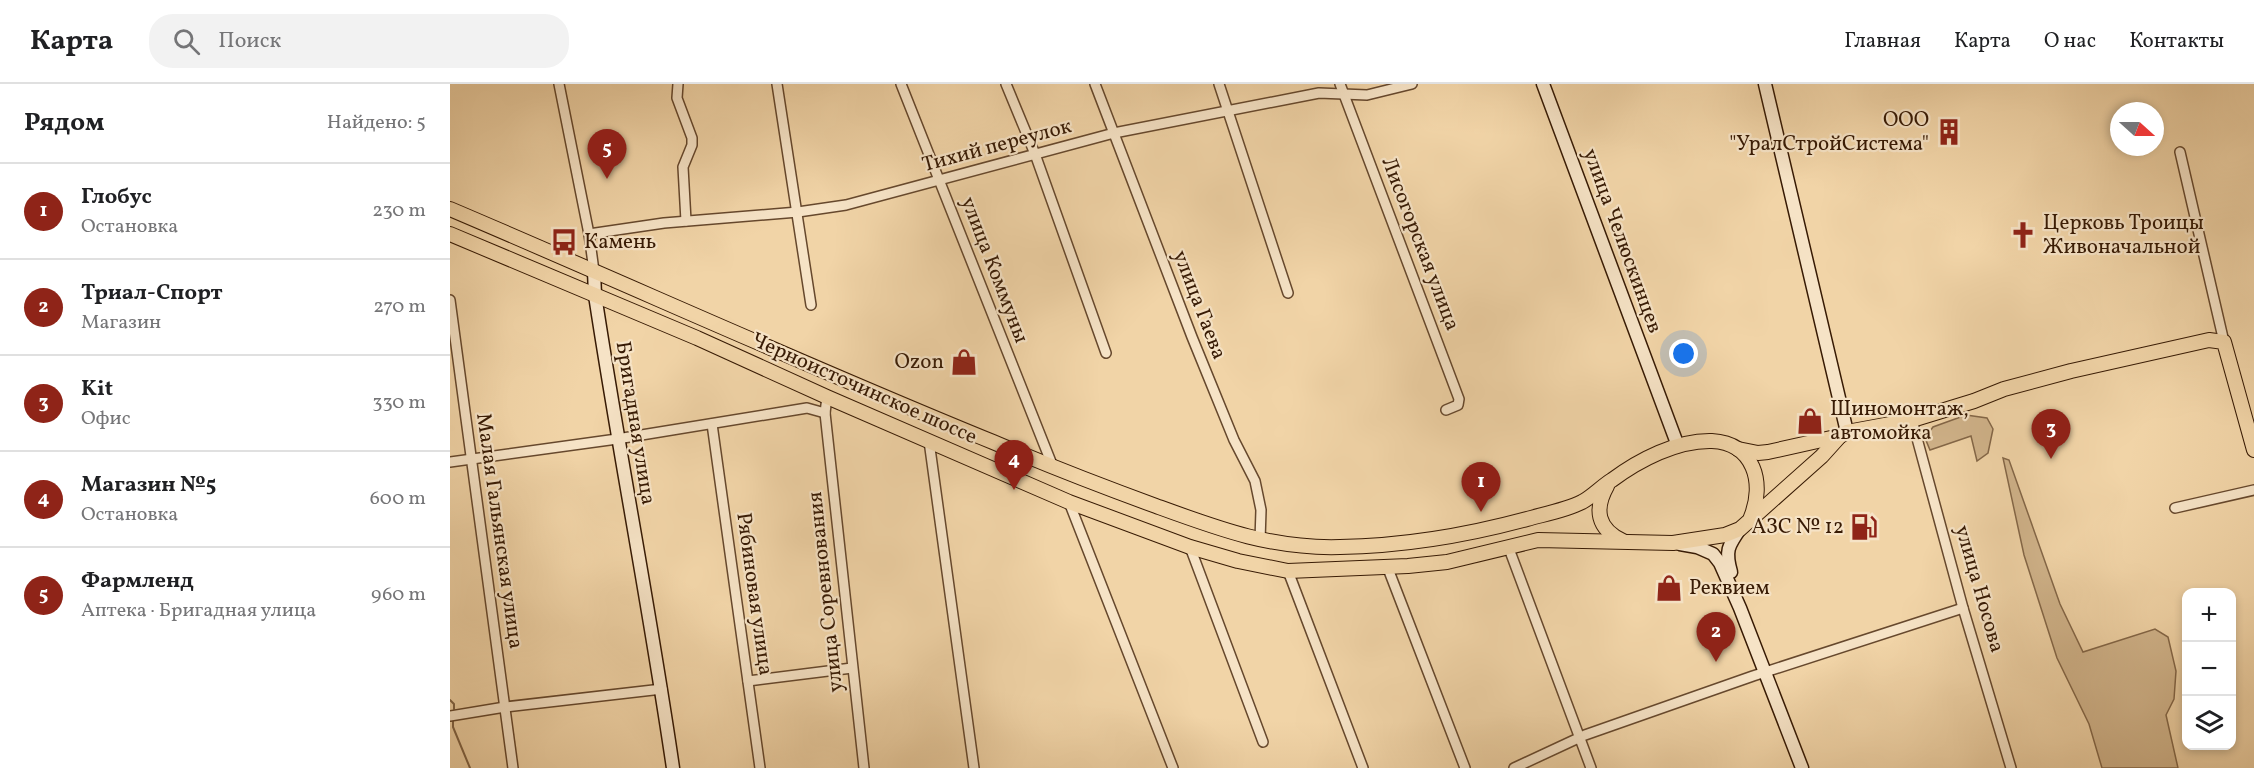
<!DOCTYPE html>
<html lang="ru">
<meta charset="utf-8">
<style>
:root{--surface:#fff;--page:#f2f2f2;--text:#202124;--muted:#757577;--line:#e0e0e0;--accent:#8f2418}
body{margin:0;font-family:Vollkorn,serif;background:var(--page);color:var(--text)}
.controls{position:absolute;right:18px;bottom:18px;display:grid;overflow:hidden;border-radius:12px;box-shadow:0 3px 9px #0003}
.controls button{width:54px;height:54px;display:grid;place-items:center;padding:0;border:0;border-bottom:2px solid var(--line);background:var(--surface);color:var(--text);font:30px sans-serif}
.compass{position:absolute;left:1660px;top:18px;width:54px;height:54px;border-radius:50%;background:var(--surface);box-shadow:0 3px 9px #0003;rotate:111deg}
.you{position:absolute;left:1234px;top:270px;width:21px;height:21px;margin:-15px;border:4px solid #fff;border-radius:50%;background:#1a73e8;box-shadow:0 0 0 9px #1a73e833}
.badge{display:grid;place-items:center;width:39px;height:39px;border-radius:50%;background:var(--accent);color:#fff;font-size:20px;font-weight:700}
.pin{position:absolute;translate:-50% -50px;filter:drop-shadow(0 2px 3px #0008)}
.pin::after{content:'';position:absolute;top:32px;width:21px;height:18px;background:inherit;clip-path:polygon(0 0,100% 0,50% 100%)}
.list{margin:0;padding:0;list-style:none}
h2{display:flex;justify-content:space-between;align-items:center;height:78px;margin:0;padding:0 24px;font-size:26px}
h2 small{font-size:20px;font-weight:400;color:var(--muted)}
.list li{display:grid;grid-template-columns:39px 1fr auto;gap:18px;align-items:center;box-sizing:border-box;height:96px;padding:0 24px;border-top:2px solid var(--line)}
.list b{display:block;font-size:22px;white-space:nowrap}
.list p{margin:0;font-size:20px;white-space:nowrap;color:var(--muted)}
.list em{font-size:20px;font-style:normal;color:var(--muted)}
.icon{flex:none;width:33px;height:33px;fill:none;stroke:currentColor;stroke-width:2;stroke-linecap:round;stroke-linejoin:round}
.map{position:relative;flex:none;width:1804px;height:684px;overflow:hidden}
header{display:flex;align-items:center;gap:36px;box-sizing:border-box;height:84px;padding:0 30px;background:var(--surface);border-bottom:2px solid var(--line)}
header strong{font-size:28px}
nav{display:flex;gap:33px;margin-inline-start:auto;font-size:21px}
.search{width:420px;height:54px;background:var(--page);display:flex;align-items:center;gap:15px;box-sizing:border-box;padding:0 21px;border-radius:24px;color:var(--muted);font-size:22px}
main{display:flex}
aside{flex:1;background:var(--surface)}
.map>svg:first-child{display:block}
.green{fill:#d1b48b;stroke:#846748;stroke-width:1.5}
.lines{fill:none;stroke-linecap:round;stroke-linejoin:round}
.stream{stroke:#816445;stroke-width:2}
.street-casing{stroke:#66482d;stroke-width:12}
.secondary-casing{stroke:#371a04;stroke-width:15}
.primary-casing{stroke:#371a04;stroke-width:16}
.street{stroke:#f6e3c6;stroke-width:9}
.secondary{stroke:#f6e3c6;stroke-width:12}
.primary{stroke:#f1d4a7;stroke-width:14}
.labels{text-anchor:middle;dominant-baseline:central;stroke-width:4.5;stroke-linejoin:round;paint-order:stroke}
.poi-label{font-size:21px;fill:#371a04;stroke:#f6e3c6;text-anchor:start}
.street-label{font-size:21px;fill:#371a04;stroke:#f6e3c6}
</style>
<header>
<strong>Карта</strong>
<div class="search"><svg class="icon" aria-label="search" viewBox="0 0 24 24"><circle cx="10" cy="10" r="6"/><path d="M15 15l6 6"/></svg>Поиск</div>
<nav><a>Главная</a><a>Карта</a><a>О нас</a><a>Контакты</a></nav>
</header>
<main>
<aside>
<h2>Рядом<small>Найдено: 5</small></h2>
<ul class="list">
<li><span class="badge">1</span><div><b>Глобус</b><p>Остановка</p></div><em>230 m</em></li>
<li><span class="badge">2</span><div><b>Триал-Спорт</b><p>Магазин</p></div><em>270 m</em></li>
<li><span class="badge">3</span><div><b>Kit</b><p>Офис</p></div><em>330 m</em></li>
<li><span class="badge">4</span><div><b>Магазин №5</b><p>Остановка</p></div><em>600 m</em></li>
<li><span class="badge">5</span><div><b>Фармленд</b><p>Аптека · Бригадная улица</p></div><em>960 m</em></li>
</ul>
</aside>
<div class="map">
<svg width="1804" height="684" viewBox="0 0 1804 684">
<rect width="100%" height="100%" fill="#f1d4a7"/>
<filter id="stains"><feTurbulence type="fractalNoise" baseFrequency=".00333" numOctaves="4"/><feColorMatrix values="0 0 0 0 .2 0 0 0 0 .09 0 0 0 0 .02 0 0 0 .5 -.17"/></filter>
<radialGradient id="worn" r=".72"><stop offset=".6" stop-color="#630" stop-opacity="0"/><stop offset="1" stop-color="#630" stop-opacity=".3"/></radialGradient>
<!-- green -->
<g class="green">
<path d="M 1516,331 L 1537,334 L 1543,345 L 1538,369 L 1527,377 L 1521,352 L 1480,366 L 1475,354 L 1483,343 Z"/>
<path d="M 1553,374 L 1559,376 L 1610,520 L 1633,568 L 1705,545 L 1718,553 L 1726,587 L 1724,615 L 1716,631 L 1728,684 L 1652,684 L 1639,640 L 1607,574 L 1574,471 Z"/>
</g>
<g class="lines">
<!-- stream -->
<g class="stream">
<path d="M 0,616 L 4,620 L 4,625"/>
<path d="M 3,637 L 3,643 L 20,684"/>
</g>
<defs>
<g id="street">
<path d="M 109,0 L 139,150 L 144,187"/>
<path d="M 228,0 L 227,14 L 242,54 L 242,61 L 233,83 L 236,137"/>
<path d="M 327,0 L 361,221"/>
<path d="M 451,0 L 603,383"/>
<path d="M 556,0 L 585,70 L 656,269"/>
<path d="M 645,0 L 742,253 L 784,356 L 805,397 L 811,426 L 810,456"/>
<path d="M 769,0 L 838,209"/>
<path d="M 890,0 L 1009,315 L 1008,321 L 996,326"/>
<path d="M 1730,68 L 1774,258"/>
<path d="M 139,150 L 214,139 L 348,128 L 396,121 L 664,49 L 869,9 L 917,11 L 962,0"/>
<path d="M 0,216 L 63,684"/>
<path d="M 377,313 L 375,329 L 414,684"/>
<path d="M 1462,336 L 1513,524 L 1561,684"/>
<path d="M 262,340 L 310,684"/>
<path d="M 479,357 L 524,684"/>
<path d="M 0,378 L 167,355 L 357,324 L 375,329"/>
<path d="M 619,418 L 723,684"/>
<path d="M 1725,424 L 1804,406"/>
<path d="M 1058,462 L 1141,684"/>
<path d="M 740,463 L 813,658"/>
<path d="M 937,482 L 1015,684"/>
<path d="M 838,487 L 913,684"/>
<path d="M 298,597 L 402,584"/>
<path d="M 0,632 L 55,623 L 212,605"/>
<path d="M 1064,684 L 1135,651 L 1303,592 L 1513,524"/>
</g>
<g id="secondary">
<path d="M 1093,0 L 1228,362"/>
<path d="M 1315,0 L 1397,348"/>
<path d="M 144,187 L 145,211 C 169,369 200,526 223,684"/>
<path d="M 1230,460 L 1247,463 L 1263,470 L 1270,479 L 1290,524 L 1352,684"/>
<path d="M 1281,488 C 1275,467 1278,462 1290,445"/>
</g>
<g id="primary">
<path d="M 0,125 C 181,202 361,284 543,358 C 597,381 651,402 706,422 C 769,445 822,465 890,463 C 955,462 1014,452 1077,435 C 1095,430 1116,426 1132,418 C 1143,412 1152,402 1162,396 C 1189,376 1227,356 1262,357 C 1304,359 1315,399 1301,433"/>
<path d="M 0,150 L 247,254 L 377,313 L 619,418 L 740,463 L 788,477 L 838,487 L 958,482 L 997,478 L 1088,456 L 1223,459 L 1275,451 L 1290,445 L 1372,372 L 1390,352"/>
<path d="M 1288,365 L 1308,369 L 1318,368 L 1390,352 L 1397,348 L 1462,336 L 1524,317 L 1554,305 L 1621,287 L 1759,256 L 1774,258 L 1804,366"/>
<path d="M 1157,402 C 1144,425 1147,445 1173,457"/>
</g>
</defs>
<!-- street casing -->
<use href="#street" class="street-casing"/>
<!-- secondary casing -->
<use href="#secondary" class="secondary-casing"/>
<!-- primary casing -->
<use href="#primary" class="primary-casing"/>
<!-- street -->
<use href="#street" class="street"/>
<!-- secondary -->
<use href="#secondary" class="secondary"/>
<!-- primary -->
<use href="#primary" class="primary"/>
</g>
<!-- icons -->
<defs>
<symbol id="building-bare" viewBox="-9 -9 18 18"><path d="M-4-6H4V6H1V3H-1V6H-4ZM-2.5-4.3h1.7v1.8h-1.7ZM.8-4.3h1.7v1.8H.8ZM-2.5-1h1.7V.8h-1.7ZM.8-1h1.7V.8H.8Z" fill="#8f2418" stroke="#f6e3c6" stroke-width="2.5" paint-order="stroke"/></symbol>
<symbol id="church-bare" viewBox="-9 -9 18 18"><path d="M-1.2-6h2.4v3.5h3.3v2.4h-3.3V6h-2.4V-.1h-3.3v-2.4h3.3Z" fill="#8f2418" stroke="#f6e3c6" stroke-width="2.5" paint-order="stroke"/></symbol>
<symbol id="bus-bare" viewBox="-9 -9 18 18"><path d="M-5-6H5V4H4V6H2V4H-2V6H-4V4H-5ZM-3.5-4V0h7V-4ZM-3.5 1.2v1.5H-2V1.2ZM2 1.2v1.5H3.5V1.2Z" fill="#8f2418" stroke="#f6e3c6" stroke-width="2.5" paint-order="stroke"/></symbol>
<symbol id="shop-bare" viewBox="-9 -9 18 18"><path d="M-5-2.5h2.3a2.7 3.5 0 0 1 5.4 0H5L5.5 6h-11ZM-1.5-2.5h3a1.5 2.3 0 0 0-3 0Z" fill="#8f2418" stroke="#f6e3c6" stroke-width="2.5" paint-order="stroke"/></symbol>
<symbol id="fuel-bare" viewBox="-9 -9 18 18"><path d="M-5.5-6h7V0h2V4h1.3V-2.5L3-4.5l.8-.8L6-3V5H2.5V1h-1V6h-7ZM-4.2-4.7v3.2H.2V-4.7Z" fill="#8f2418" stroke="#f6e3c6" stroke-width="2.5" paint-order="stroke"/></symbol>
</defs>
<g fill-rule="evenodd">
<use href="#building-bare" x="1480" y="29" width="38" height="38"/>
<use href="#church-bare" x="1554" y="132" width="38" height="38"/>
<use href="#bus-bare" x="95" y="139" width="38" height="38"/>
<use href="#shop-bare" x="495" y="259" width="38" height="38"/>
<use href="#shop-bare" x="1341" y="318" width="38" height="38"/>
<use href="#fuel-bare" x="1395" y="424" width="38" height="38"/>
<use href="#shop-bare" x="1200" y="485" width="38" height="38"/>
</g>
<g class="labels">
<!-- poi labels -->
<g class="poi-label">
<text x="1479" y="36" text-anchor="end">ООО<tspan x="1479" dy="24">"УралСтройСистема"</tspan></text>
<text x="1593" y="139">Церковь Троицы<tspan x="1593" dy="24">Живоначальной</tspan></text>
<text x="134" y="158">Камень</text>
<text x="494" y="278" text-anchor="end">Ozon</text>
<text x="1380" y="325">Шиномонтаж,<tspan x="1380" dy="24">автомойка</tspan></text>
<text x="1394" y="443" text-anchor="end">АЗС № 12</text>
<text x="1239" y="504">Реквием</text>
</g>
<!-- street labels -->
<g class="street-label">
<text transform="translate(547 62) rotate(-15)">Тихий переулок</text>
<text transform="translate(1172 157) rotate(70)">улица Челюскинцев</text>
<text transform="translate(970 160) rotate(69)">Лисогорская улица</text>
<text transform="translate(544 186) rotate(69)">улица Коммуны</text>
<text transform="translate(749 221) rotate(69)">улица Гаева</text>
<text transform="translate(414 305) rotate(24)">Черноисточинское шоссе</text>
<text transform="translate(185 339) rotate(81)">Бригадная улица</text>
<text transform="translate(49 447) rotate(82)">Малая Гальянская улица</text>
<text transform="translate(1529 505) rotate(74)">улица Носова</text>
<text transform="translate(376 508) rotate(-96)">улица Соревнования</text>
<text transform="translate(304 510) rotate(82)">Рябиновая улица</text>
</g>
</g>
<rect width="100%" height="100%" filter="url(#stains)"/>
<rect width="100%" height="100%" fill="url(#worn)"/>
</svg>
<div class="controls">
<button>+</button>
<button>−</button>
<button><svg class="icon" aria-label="layers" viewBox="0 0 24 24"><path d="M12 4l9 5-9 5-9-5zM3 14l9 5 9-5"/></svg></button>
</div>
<svg class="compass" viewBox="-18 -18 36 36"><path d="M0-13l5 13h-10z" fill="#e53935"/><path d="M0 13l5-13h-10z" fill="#757577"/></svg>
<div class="you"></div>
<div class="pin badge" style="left:1031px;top:428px">1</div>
<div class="pin badge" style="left:1266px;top:578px">2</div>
<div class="pin badge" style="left:1601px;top:375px">3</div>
<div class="pin badge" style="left:564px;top:406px">4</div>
<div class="pin badge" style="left:157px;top:95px">5</div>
</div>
</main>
